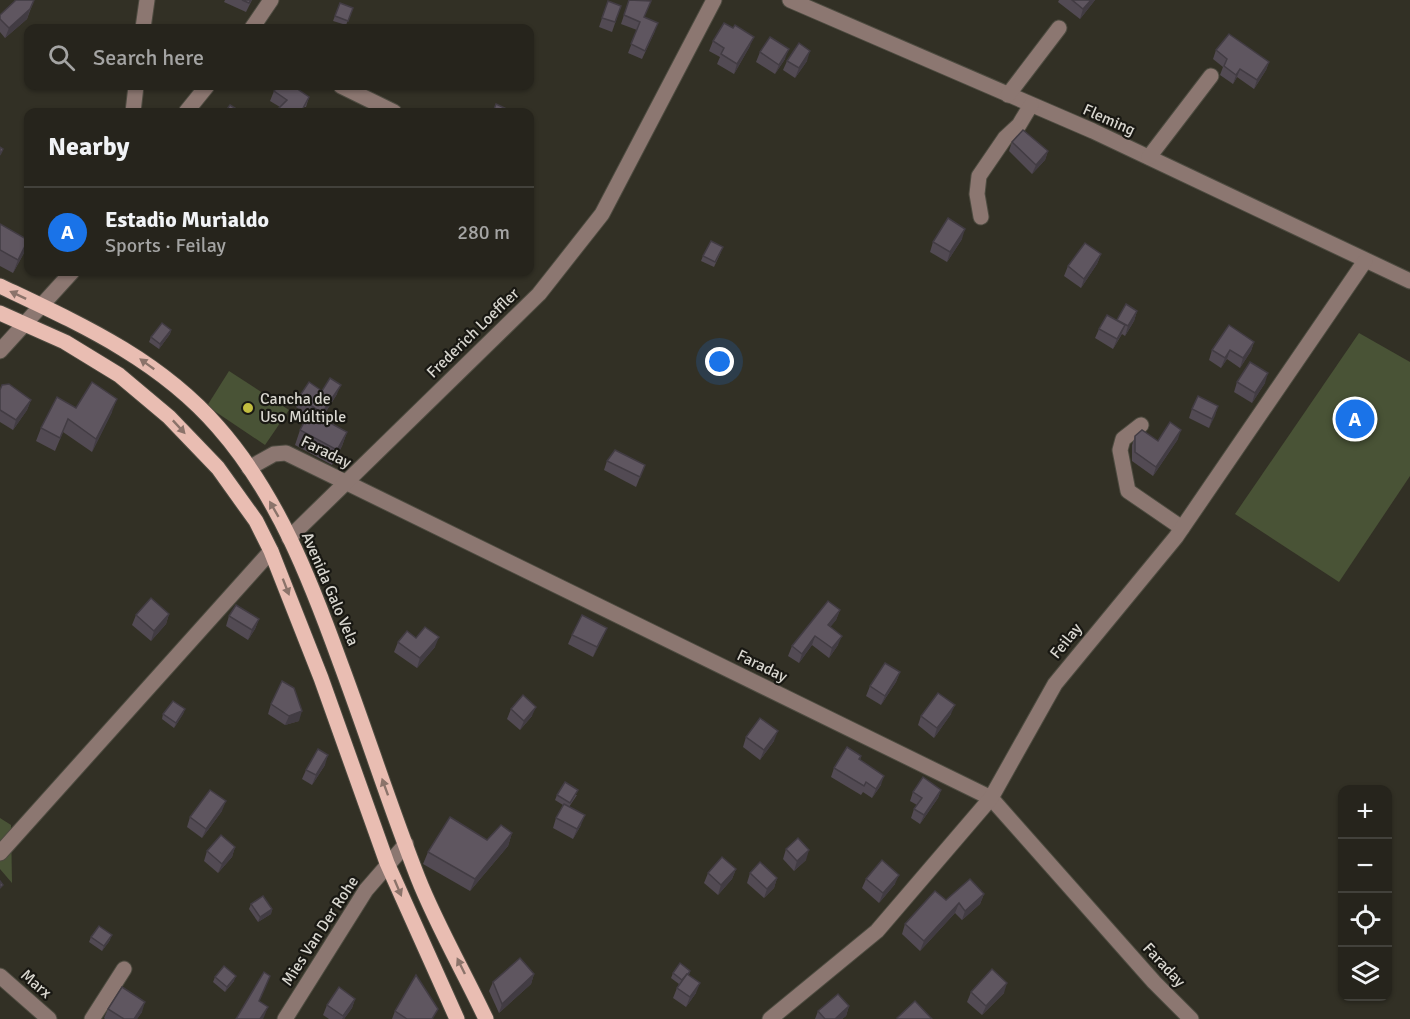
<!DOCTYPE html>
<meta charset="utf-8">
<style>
:root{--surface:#26241c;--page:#2e2c25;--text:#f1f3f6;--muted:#a4a4a3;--line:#42413b;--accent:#1a73e8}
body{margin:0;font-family:Signika,sans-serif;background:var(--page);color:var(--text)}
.controls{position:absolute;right:18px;bottom:18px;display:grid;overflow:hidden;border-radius:12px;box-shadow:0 2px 4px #0004}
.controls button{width:54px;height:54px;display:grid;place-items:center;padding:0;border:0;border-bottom:2px solid var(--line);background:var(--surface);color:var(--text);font:30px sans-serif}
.you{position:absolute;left:720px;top:362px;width:21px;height:21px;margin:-15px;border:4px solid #fff;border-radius:50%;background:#1a73e8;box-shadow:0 0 0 9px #1a73e833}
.badge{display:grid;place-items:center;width:39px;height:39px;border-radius:50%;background:var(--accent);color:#fff;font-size:20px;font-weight:700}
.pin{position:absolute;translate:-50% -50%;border:3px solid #fff;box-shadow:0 2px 6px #0006}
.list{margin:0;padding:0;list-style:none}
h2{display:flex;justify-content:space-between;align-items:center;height:78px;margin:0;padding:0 24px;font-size:26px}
h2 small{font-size:20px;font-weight:400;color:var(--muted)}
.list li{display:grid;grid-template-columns:39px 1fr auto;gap:18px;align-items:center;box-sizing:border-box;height:90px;padding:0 24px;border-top:2px solid var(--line)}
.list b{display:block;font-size:22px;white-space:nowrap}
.list p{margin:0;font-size:20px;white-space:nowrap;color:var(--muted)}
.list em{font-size:20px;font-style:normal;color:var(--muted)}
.icon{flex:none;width:33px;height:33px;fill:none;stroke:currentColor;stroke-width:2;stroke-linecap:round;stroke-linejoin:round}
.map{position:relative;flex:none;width:1410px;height:1019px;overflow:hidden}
.search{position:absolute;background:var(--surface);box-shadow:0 2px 4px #0004;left:24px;top:24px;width:510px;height:66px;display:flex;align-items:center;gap:15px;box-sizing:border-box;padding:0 21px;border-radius:12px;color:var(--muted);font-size:22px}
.panel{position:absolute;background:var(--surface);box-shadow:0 2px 4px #0004;left:24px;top:108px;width:510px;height:168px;border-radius:12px}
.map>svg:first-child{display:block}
.green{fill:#495336}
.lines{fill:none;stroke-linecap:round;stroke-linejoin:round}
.minor-casing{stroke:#4d4b40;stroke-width:17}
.major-casing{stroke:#4d4b40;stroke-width:17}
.minor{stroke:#8c7771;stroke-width:15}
.major{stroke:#e9bdb2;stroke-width:15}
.wall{fill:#524a53}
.shaded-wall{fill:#423c43}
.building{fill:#5f5660;stroke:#423c43;stroke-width:1.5}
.oneway{fill:#8b736a}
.poi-dot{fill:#c2bd3f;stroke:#191813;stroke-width:2}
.labels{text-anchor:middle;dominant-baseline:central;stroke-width:4.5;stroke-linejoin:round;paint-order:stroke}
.street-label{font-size:16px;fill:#d8d6cf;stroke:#191813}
.poi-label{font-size:16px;fill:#d8d6cf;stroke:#191813;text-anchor:start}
</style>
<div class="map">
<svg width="1410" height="1019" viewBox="0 0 1410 1019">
<rect width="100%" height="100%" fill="#323025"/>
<!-- green -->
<g class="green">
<path d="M 1359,333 L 1410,362 L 1410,476 L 1339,582 L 1235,514 Z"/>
<path d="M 229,371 L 289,410 L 265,445 L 207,406 Z"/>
<path d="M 0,818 L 11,825 L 12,883 L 0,869 Z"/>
</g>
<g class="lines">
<defs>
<g id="minor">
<path d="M 790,0 L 1093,131 L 1410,281"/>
<path d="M 143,28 L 147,0"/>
<path d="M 252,28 L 271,0"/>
<path d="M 341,86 L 394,112"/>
<path d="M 1008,95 L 1059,28"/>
<path d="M 133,112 L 136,86"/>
<path d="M 186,112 L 207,86"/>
<path d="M 1149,157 L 1211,76"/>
<path d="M 981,217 L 977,194 L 979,176 L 1005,138 L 1019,125 L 1031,105"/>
<path d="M 0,351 L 72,272"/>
<path d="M 1141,425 L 1123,439 L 1120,450 L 1128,491 L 1182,528"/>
<path d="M 249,468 L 274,454 L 286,453 L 991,798 L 1154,982 L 1191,1019"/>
<path d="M 289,538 L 539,294 L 602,214 L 714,0"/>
<path d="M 0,853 L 271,551"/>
<path d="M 0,976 L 49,1019"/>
<path d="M 92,1019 L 124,969"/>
<path d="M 285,1019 L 366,890 L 406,844"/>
<path d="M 770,1019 L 877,931 L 991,798 L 1055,684 L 1176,537 L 1365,261"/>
</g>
<g id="major">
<path d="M 0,286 C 80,324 159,359 218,427 C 277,494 310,579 340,662 C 367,734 390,807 418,878 C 437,926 464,972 486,1019"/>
<path d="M 0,313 L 65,342 L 119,375 L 169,417 L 218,468 L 256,521 L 271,551 L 321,678 L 387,863 L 457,1019"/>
</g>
</defs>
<!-- minor casing -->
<use href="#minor" class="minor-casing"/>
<!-- major casing -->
<use href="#major" class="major-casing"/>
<!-- minor -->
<use href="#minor" class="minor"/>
<!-- major -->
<use href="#major" class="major"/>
</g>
<!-- wall -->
<g class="wall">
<path d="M 15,0 L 34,0 L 27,19 L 5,38 L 0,32 L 0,15 L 14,2 Z"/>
<path d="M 225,0 L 252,0 L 246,12 L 224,2 Z"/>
<path d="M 629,0 L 645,17 L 655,31 L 642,59 L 628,53 L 637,30 L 621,24 Z"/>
<path d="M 1059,0 L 1095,0 L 1080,19 L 1058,2 Z"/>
<path d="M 608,1 L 621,6 L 612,32 L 599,27 Z"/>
<path d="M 340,3 L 353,8 L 346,25 L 333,21 Z"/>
<path d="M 713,41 L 750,46 L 734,74 L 717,64 L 720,57 L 709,51 Z"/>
<path d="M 1216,50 L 1269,62 L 1266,70 L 1254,89 L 1237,77 L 1233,84 L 1220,75 L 1223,67 L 1213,59 Z"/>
<path d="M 760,52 L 785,59 L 775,74 L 756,62 Z"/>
<path d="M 787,61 L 807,61 L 795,78 L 783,70 Z"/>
<path d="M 274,91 L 309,97 L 306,107 L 280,107 L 270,101 Z"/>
<path d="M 1012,142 L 1048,151 L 1045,160 L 1032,174 L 1009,151 Z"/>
<path d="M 0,224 L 24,253 L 13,273 L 0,266 Z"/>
<path d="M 962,239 L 947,262 L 930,252 L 933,242 Z"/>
<path d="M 721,252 L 714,267 L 701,261 L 703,256 Z"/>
<path d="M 1101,254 L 1097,264 L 1081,288 L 1064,276 L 1068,266 Z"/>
<path d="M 1137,311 L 1134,321 L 1125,336 L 1122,334 L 1113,349 L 1095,338 L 1099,329 Z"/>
<path d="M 171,330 L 170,334 L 159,349 L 149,342 L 151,337 Z"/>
<path d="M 1254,342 L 1251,351 L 1240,368 L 1227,359 L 1221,368 L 1209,360 L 1212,350 Z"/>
<path d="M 1237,382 L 1265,383 L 1252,403 L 1234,392 Z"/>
<path d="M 0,390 L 31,400 L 27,410 L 13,430 L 0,422 Z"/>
<path d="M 322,391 L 337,394 L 322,418 L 347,432 L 342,446 L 332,465 L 295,445 L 300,430 L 308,415 L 296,407 L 299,397 Z"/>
<path d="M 1218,406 L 1209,428 L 1189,418 L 1192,409 Z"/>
<path d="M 76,408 L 112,412 L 92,452 L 63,432 L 55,451 L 36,441 L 41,428 Z"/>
<path d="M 1135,436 L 1158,441 L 1178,439 L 1153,476 L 1132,461 L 1132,445 Z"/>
<path d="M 607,461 L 645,465 L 636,487 L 604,470 Z"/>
<path d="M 840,610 L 836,620 L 830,627 L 838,645 L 829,658 L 812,645 L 799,663 L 788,656 L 792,646 Z"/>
<path d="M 169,614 L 166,624 L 151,641 L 132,625 L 136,615 Z"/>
<path d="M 229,616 L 259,619 L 255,629 L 248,640 L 226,626 Z"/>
<path d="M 607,628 L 603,637 L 593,657 L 568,644 L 572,635 Z"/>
<path d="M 416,638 L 435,647 L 417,668 L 394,652 L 398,642 Z"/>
<path d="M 900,672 L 896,682 L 881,705 L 866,696 L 870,686 Z"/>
<path d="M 271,704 L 299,721 L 285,725 L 268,714 Z"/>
<path d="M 185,709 L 183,714 L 174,728 L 162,719 L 163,714 Z"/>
<path d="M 511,709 L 532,716 L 520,730 L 507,719 Z"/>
<path d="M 951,714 L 934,738 L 918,725 L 921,716 Z"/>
<path d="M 746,737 L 774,741 L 760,760 L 743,747 Z"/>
<path d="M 861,756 L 860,760 L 881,785 L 872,798 L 863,792 L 861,795 L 831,777 L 834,768 Z"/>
<path d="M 325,765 L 312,785 L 302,779 L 306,770 Z"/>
<path d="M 941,790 L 938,798 L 920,824 L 911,818 L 914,809 L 917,805 L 910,801 L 913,792 Z"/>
<path d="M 557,795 L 577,795 L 569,807 L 581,825 L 573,839 L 553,828 L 556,818 L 563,805 L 555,800 Z"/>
<path d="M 222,811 L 202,838 L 187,827 L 190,817 Z"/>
<path d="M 512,833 L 508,846 L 470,891 L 423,864 L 428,852 L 487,840 Z"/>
<path d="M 235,847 L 232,857 L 218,873 L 204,861 L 207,851 Z"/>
<path d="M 786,849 L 806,860 L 794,871 L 783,859 Z"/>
<path d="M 736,869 L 732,879 L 718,895 L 704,883 L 708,873 Z"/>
<path d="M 750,873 L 777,878 L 774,888 L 764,898 L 747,883 Z"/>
<path d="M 866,879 L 895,884 L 879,903 L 862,888 Z"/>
<path d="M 984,894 L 980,904 L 962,920 L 955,913 L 920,951 L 902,934 L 905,924 L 946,900 Z"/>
<path d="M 251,904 L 272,909 L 271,914 L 258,922 L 249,909 Z"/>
<path d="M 91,937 L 110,940 L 102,951 L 89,942 Z"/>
<path d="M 690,971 L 689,975 L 696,993 L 686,1007 L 673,998 L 677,988 L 679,984 L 671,978 L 673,973 Z"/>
<path d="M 534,974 L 531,984 L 499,1013 L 489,991 L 493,982 Z"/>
<path d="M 215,977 L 234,981 L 225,992 L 213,982 Z"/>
<path d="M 971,992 L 1004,993 L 982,1015 L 967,1002 Z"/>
<path d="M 355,999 L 352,1008 L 344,1019 L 329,1019 L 323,1015 L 327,1005 Z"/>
<path d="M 849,1006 L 846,1016 L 842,1019 L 815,1019 L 818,1011 Z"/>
<path d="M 108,1009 L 142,1012 L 137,1019 L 105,1019 L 104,1018 Z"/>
<path d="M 395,1011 L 434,1019 L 392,1019 Z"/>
</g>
<!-- shaded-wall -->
<g class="shaded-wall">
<path d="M 1091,0 L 1095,0 L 1080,19 L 1083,9 Z"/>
<path d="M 30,9 L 27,19 L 5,38 L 9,28 Z"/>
<path d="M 754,37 L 750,46 L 734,74 L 737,64 Z"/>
<path d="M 789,49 L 785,59 L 775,74 L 779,65 Z"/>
<path d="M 810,51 L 807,61 L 795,78 L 799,68 Z"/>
<path d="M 1269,62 L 1266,70 L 1254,89 L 1257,80 Z"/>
<path d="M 1240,69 L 1237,77 L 1233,84 L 1236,75 Z"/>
<path d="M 1048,151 L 1045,160 L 1032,174 L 1036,165 Z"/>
<path d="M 965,229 L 962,239 L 947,262 L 950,252 Z"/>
<path d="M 28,240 L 24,253 L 13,273 L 18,260 Z"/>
<path d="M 1101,254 L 1097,264 L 1081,288 L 1084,279 Z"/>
<path d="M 1137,311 L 1134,321 L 1125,336 L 1128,326 Z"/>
<path d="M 1125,325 L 1121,335 L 1113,349 L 1117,339 Z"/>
<path d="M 171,330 L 170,334 L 159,349 L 160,344 Z"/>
<path d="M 1254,342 L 1251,351 L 1240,368 L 1243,358 Z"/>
<path d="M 1230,350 L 1227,359 L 1221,368 L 1225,358 Z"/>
<path d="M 1268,373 L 1265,383 L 1252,403 L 1255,393 Z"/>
<path d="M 341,385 L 337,394 L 319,422 L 322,413 Z"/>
<path d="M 117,399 L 112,412 L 92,452 L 96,439 Z"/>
<path d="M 31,400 L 27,410 L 13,430 L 16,420 Z"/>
<path d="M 1218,406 L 1215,416 L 1209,428 L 1212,419 Z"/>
<path d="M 1181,430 L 1178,439 L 1153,476 L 1156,467 Z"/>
<path d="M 347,432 L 342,446 L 332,465 L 337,450 Z"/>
<path d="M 840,610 L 836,620 L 824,635 L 828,625 Z"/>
<path d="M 169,614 L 166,624 L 151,641 L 154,631 Z"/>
<path d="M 259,619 L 255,629 L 248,640 L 252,630 Z"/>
<path d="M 607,628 L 603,637 L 593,657 L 597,647 Z"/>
<path d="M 815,636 L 812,645 L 799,663 L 802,654 Z"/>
<path d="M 842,636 L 838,645 L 829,658 L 832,648 Z"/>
<path d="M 439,637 L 435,647 L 417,668 L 420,658 Z"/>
<path d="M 900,672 L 896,682 L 881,705 L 885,696 Z"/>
<path d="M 955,705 L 951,714 L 934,738 L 937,728 Z"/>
<path d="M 536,707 L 532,716 L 520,730 L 524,721 Z"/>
<path d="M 185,709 L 183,714 L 174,728 L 176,723 Z"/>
<path d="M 302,711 L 299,721 L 285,725 L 289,716 Z"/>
<path d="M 778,731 L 774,741 L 760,760 L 764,750 Z"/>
<path d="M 328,755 L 325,765 L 312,785 L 316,775 Z"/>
<path d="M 884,776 L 881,785 L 872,798 L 876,789 Z"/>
<path d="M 941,790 L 938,798 L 920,824 L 924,815 Z"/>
<path d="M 226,801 L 222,811 L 202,838 L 206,829 Z"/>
<path d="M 585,815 L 581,825 L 573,839 L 577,829 Z"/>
<path d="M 512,833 L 508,846 L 470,891 L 475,879 Z"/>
<path d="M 235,847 L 232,857 L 218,873 L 222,864 Z"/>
<path d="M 809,850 L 806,860 L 794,871 L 797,861 Z"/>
<path d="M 736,869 L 732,879 L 718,895 L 721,885 Z"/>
<path d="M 899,875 L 895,884 L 879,903 L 883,893 Z"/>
<path d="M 777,878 L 774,888 L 764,898 L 767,889 Z"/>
<path d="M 984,894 L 980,904 L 962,920 L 965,911 Z"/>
<path d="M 959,903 L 955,913 L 920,951 L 924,941 Z"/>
<path d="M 272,909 L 271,914 L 258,922 L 260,917 Z"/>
<path d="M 112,935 L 110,940 L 102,951 L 104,946 Z"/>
<path d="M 534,974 L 531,984 L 499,1013 L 502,1004 Z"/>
<path d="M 236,976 L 234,981 L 225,992 L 227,987 Z"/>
<path d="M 700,983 L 696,993 L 686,1007 L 690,997 Z"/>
<path d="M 1007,983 L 1004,993 L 982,1015 L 986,1006 Z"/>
<path d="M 355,999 L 352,1008 L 344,1019 L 342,1019 Z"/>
<path d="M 145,1002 L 142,1012 L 137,1019 L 134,1019 Z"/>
<path d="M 849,1006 L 846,1016 L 842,1019 L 835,1019 Z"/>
<path d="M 268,1007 L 264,1017 L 263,1019 L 260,1019 Z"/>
</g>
<!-- building -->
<g class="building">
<path d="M 16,0 L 34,0 L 30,9 L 9,28 L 0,19 L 0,15 Z"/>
<path d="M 242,0 L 251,0 L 249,3 Z"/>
<path d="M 629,0 L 651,1 L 644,17 L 658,23 L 645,51 L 631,44 L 640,22 L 624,15 Z"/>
<path d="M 1072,0 L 1091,0 L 1083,9 Z"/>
<path d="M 608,1 L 621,6 L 615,22 L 602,18 Z"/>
<path d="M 340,3 L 353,8 L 348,21 L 335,16 Z"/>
<path d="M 724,23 L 733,28 L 735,25 L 754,37 L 737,64 L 721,54 L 724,48 L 713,41 Z"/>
<path d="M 1229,34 L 1269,62 L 1257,80 L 1240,69 L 1236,75 L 1224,66 L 1227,59 L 1216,50 Z"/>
<path d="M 770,37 L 789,49 L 779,65 L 760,52 Z"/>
<path d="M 799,43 L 810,51 L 799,68 L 787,61 Z"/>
<path d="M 278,86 L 293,86 L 309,97 L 301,112 L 275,112 L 287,100 L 274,91 Z"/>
<path d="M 496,104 L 513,112 L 493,112 Z"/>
<path d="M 230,105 L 241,112 L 225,112 Z"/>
<path d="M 1023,130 L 1048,151 L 1036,165 L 1012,142 Z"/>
<path d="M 0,147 L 3,149 L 0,155 Z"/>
<path d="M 948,218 L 965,229 L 950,252 L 933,242 Z"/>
<path d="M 0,224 L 28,240 L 18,260 L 0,250 Z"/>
<path d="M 711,241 L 723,247 L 715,262 L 703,256 Z"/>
<path d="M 1085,243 L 1101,254 L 1084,279 L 1068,266 Z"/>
<path d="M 1126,304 L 1137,311 L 1128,326 L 1117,320 Z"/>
<path d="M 1107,315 L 1125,325 L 1117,339 L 1099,329 Z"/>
<path d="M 162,323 L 171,330 L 160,344 L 151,337 Z"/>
<path d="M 1229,325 L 1254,342 L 1243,358 L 1230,350 L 1225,358 L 1212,350 Z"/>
<path d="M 1250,362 L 1268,373 L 1255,393 L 1237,382 Z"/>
<path d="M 330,378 L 341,385 L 322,413 L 299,397 L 309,382 L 322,391 Z"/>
<path d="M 92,382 L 117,399 L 96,439 L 68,419 L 60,438 L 41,428 L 57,397 L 76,408 Z"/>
<path d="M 9,384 L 31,400 L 16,420 L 0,410 L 0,390 L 2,385 Z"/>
<path d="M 1198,396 L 1218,406 L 1212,419 L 1192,409 Z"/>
<path d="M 310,412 L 347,432 L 337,450 L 300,430 Z"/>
<path d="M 1170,422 L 1181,430 L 1156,467 L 1135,452 L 1135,436 L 1142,430 L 1158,441 Z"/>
<path d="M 615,450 L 645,465 L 640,477 L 607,461 Z"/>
<path d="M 151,598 L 169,614 L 154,631 L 136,615 Z"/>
<path d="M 828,601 L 840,610 L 828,625 L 842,636 L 832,648 L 815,636 L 802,654 L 792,646 Z"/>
<path d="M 236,605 L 259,619 L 252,630 L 229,616 Z"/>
<path d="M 582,615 L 607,628 L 597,647 L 572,635 Z"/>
<path d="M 425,627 L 439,637 L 420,658 L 398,642 L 407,631 L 416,638 Z"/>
<path d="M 885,663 L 900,672 L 885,696 L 870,686 Z"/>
<path d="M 282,681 L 294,688 L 302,711 L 289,716 L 271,704 Z"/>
<path d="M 938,693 L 955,705 L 937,728 L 921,716 Z"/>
<path d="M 523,695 L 536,707 L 524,721 L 511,709 Z"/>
<path d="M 173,701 L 185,709 L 176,723 L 163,714 Z"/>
<path d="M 760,718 L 778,731 L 764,750 L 746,737 Z"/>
<path d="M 847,747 L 861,756 L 859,759 L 884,776 L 876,789 L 866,782 L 864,786 L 834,768 Z"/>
<path d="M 318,749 L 328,755 L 316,775 L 306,770 Z"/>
<path d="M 923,777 L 941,790 L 924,815 L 914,809 L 922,798 L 913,792 Z"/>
<path d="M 565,782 L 578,790 L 570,803 L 557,795 Z"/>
<path d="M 210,790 L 226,801 L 206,829 L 190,817 Z"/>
<path d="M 564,804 L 585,815 L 577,829 L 556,818 Z"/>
<path d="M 450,817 L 487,840 L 501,825 L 512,833 L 475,879 L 428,852 Z"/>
<path d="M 221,835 L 235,847 L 222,864 L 207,851 Z"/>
<path d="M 798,838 L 809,850 L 797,861 L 786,849 Z"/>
<path d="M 722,857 L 736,869 L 721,885 L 708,873 Z"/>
<path d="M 882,860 L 899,875 L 883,893 L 866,879 Z"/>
<path d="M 760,862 L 777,878 L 767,889 L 750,873 Z"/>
<path d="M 970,879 L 984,894 L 965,911 L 959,903 L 924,941 L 905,924 L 935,891 L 946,900 Z"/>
<path d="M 0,881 L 3,885 L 0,888 Z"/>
<path d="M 263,896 L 272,909 L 260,917 L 251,904 Z"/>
<path d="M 99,926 L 112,935 L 104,946 L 91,937 Z"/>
<path d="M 520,958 L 534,974 L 502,1004 L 493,982 Z"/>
<path d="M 680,963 L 690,971 L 688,974 L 687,974 L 682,980 L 673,973 Z"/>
<path d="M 224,966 L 236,976 L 227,987 L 215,977 Z"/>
<path d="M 992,969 L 1007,983 L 986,1006 L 971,992 Z"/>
<path d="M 264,972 L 270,976 L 259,1001 L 268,1007 L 260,1019 L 236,1019 Z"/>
<path d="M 687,974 L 700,983 L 690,997 L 677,988 Z"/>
<path d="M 416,975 L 438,1009 L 432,1019 L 407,1019 L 395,1011 Z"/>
<path d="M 122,987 L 145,1002 L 134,1019 L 124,1019 L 108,1009 Z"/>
<path d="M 339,987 L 355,999 L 343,1016 L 327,1005 Z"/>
<path d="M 838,994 L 849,1006 L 835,1019 L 825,1019 L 818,1011 Z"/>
<path d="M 915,1001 L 932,1019 L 898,1019 L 897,1018 Z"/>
</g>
<!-- one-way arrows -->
<defs><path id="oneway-solid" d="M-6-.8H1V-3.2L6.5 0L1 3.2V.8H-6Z" transform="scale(1.5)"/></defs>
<g class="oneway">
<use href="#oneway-solid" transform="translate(18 295) rotate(-155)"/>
<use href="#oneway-solid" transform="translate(147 364) rotate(-144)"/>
<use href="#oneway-solid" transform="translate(179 427) rotate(47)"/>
<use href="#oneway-solid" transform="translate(274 509) rotate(-120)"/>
<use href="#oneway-solid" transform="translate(286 587) rotate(69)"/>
<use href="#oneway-solid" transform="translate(385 787) rotate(-110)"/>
<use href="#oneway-solid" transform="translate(398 888) rotate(67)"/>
<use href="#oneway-solid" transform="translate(461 966) rotate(-116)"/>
</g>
<!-- markers -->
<circle class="poi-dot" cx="248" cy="408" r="6"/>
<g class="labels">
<!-- street labels -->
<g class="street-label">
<text transform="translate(1109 120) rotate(24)">Fleming</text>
<text transform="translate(473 333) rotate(-44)">Frederich Loeffler</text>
<text transform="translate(326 452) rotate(26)">Faraday</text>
<text transform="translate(330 589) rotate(67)">Avenida Galo Vela</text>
<text transform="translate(1066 641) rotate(-51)">Feilay</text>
<text transform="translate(762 666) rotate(26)">Faraday</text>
<text transform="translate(320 931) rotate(-57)">Mies Van Der Rohe</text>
<text transform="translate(1164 965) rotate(47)">Faraday</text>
<text transform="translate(36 984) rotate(41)">Marx</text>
</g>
<!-- poi labels -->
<g class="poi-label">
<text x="260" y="399">Cancha de<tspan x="260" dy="18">Uso Múltiple</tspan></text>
</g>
</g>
</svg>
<div class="controls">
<button>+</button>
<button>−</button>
<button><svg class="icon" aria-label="locate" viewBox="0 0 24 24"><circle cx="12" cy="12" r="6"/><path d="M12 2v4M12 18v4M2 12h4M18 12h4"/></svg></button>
<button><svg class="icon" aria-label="layers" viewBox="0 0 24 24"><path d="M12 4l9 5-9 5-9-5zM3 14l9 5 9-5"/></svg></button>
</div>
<div class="you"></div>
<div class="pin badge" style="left:1355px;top:419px">A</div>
<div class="search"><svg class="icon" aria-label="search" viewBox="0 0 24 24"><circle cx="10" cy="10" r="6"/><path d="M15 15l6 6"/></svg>Search here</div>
<section class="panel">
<h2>Nearby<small></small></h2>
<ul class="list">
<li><span class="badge">A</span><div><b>Estadio Murialdo</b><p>Sports · Feilay</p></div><em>280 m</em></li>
</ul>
</section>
</div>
